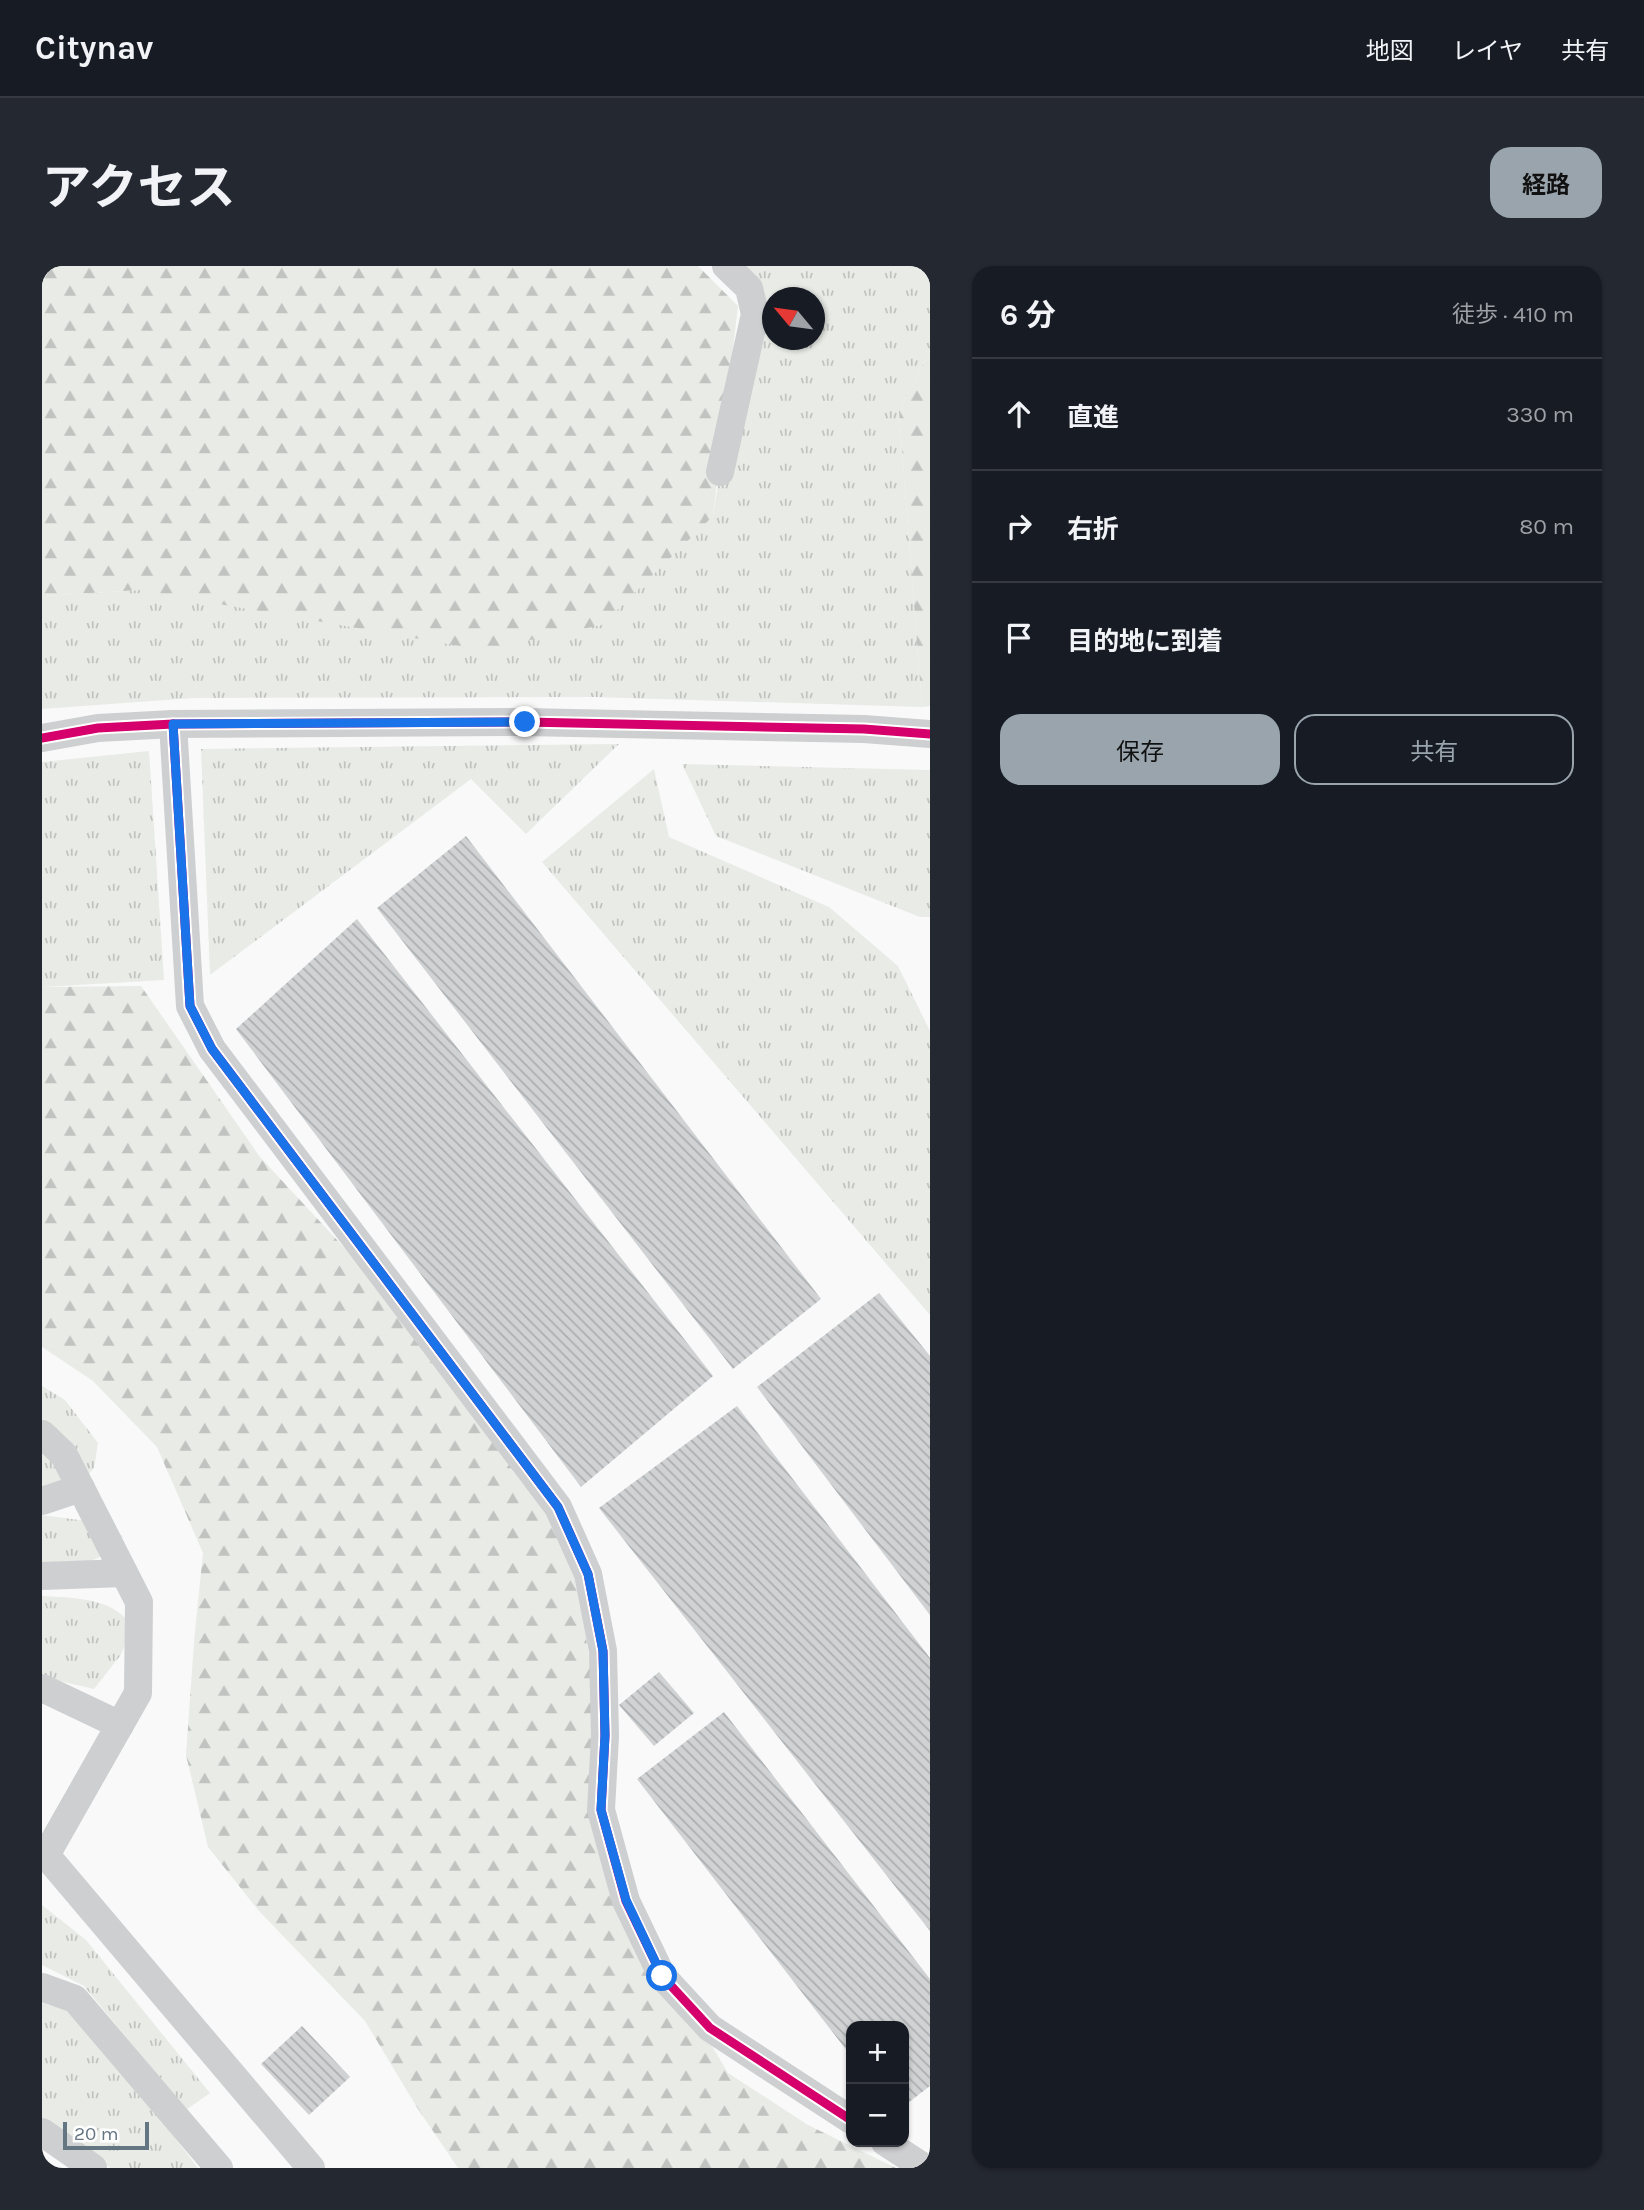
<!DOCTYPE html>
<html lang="ja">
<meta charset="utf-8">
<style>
:root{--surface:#171b24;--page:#242831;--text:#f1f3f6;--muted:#9ea1a6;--line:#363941;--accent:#99a4ac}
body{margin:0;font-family:Karla,"Noto Sans JP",sans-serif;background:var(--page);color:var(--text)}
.controls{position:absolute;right:21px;bottom:21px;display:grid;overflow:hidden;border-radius:14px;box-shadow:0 2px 5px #0004}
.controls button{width:63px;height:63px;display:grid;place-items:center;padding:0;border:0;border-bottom:2px solid var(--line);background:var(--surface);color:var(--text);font:35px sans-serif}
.compass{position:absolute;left:720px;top:21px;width:63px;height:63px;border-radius:50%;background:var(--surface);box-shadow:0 2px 5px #0004;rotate:299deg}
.scale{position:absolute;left:21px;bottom:18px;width:86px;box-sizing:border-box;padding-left:7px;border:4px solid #657683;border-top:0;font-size:19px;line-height:24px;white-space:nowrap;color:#657683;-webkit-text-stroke:5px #fff;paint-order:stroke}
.stop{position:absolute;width:21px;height:21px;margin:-16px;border:5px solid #1a73e8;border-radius:50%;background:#fff}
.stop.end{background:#1a73e8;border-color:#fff;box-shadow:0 2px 7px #0008}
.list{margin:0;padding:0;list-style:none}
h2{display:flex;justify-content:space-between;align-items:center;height:91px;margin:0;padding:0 28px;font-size:30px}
h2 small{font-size:23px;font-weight:400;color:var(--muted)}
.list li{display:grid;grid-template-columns:46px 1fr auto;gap:21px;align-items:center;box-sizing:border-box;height:112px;padding:0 28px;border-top:2px solid var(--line)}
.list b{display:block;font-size:26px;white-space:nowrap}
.list em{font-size:23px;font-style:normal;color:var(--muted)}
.actions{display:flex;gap:14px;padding:21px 28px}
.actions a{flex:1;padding:16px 0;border:2px solid var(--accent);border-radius:21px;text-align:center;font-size:24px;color:var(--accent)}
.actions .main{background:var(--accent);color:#111}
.icon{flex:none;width:38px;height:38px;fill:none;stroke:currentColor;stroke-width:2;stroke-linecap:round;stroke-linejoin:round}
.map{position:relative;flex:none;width:888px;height:1902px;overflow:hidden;border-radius:21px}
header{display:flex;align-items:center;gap:42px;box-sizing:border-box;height:98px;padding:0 35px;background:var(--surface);border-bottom:2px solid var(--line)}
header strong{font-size:33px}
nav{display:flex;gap:38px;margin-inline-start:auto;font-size:24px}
.intro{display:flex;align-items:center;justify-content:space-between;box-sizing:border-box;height:168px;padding:0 42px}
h1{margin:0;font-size:49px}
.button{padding:18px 32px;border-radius:21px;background:var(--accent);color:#111;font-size:24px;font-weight:700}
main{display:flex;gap:42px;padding:0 42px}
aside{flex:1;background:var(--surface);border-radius:21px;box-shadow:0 2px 5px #0004}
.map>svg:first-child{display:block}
.grass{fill:url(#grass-tufts);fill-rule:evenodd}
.forest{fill:url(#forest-firs)}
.building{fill:url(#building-back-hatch)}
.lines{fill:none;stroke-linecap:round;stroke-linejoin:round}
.minor{stroke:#cecfd0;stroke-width:28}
.cycleway-casing{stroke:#fff;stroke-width:13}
.cycleway{stroke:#d6006c;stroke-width:9}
.route{stroke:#1a73e8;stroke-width:9}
</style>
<header>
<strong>Citynav</strong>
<nav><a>地図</a><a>レイヤ</a><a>共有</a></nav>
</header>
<div class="intro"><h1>アクセス</h1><a class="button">経路</a></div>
<main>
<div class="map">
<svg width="888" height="1902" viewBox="0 0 888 1902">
<defs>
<pattern id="grass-tufts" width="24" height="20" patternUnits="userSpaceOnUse" patternTransform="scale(1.75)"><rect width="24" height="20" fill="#e8ebe6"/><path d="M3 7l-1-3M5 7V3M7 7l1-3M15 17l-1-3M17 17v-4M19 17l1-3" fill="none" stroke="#c0c3c0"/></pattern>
<pattern id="forest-firs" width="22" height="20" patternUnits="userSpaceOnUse" patternTransform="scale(1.75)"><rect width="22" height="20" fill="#e8ebe6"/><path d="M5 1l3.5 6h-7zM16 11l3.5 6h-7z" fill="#c0c3c0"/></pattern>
<pattern id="building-back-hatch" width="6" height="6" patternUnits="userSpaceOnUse" patternTransform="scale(1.75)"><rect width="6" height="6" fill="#d0d2d3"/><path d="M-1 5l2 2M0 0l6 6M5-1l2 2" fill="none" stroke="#acafb1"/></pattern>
</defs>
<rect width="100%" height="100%" fill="#f9f9f9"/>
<!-- grass -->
<g class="grass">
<path d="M 703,0 L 888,0 L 888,84 L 857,145 L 880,441 L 552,431 L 151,432 L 0,443 L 0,330 L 97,324 L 671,250 L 678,206 L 713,48 ZM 730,32 L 772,32 L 772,74 L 730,74 Z"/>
<path d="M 577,478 L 484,568 L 429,513 L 168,709 L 159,483 Z"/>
<path d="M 107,485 L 122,714 L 0,721 L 0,496 Z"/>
<path d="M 640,498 L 888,504 L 888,651 L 878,651 L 674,570 Z"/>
<path d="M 612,503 L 627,571 L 787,641 L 856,700 L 888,765 L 888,1049 L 500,596 Z"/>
<path d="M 0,1120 L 23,1134 L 56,1177 L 52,1202 L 35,1222 L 0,1222 Z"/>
<path d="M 0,1249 L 60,1257 L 81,1270 C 63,1298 31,1300 0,1304 Z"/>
<path d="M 0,1330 C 31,1332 75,1331 91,1363 L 78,1390 L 52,1423 L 13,1414 L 0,1408 Z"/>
<path d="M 0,1639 L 44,1674 L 168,1827 L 144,1844 L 42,1720 L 0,1699 Z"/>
<path d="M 0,1730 L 19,1738 L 86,1810 L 156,1902 L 68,1902 L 0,1854 Z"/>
</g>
<!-- forest -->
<g class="forest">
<path d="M 0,0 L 656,0 L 696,40 L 671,250 L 560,359 L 440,384 L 97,324 L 0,330 Z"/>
<path d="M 888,84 L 888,440 L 880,441 L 857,145 Z"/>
<path d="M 99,720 L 218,891 L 399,1086 L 529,1272 L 584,1635 L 686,1807 L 766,1859 L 854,1902 L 416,1902 L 376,1843 L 323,1755 L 217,1645 L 166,1581 L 144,1489 L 152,1376 L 161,1287 L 115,1181 L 51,1115 L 0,1081 L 0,721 Z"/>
</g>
<!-- building -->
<g class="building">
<path d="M 424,570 L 779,1033 L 691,1103 L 335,642 Z"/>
<path d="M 315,653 L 671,1110 L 539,1221 L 194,763 Z"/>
<path d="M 837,1027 L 888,1090 L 888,1349 L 715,1121 Z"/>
<path d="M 695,1140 L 888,1392 L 888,1665 L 557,1242 Z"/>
<path d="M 617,1406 L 652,1447 L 612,1480 L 577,1439 Z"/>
<path d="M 682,1446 L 888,1713 L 888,1820 L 862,1840 L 862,1760 L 809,1760 L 809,1790 L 595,1513 Z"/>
<path d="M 260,1760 L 308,1811 L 267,1849 L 219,1798 Z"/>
</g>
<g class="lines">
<!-- minor -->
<g class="minor">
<path d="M 678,206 L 713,48 L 707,22 L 684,0"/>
<path d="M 131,458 L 148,740 L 170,783 L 516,1241 L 546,1308 L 561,1385 L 563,1470 L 559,1544 L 584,1635 L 620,1710 L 668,1762 L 809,1854"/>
<path d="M 0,472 L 56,462 L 131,458 L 483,456 L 822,463 L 888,468"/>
<path d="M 0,1168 L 22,1189 L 97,1336 L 96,1427 L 4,1589 L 0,1591"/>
<path d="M 0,1235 L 39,1222"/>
<path d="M 0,1310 L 82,1307"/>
<path d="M 0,1422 L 78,1459"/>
<path d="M 4,1589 L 269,1902"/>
<path d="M 0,1721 L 33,1733 L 177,1902"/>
<path d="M 0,1866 L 51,1902"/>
<path d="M 843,1876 L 883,1902"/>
</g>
<defs>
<g id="cycleway">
<path d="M 131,458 L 148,740 L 170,783 L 516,1241 L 546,1308 L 561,1385 L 563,1470 L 559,1544 L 584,1635 L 620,1710 L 668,1762 L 809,1854"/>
<path d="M 0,472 L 56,462 L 131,458 L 483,456 L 822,463 L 888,468"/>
</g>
</defs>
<!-- cycleway casing -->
<use href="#cycleway" class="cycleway-casing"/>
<!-- cycleway -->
<use href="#cycleway" class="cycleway"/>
</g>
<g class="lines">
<!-- route -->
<path class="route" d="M 483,456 L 131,458 L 148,740 L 170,783 L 516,1241 L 546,1308 L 561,1385 L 563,1469 L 559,1544 L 584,1634 L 620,1710"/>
</g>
</svg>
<div class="controls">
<button>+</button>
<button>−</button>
</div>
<svg class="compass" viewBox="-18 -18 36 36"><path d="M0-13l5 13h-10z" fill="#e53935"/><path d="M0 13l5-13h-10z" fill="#9ea1a6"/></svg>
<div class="scale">20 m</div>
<div class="stop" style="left:620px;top:1710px"></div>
<div class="stop end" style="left:483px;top:456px"></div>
</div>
<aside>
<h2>6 分<small>徒歩 · 410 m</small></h2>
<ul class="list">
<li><svg class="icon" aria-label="ahead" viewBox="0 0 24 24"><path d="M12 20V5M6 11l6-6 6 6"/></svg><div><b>直進</b></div><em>330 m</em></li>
<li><svg class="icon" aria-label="right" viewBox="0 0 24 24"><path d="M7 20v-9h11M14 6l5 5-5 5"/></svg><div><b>右折</b></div><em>80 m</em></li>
<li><svg class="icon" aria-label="arrive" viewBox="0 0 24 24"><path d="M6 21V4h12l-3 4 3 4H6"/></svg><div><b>目的地に到着</b></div></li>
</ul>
<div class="actions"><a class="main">保存</a><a>共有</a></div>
</aside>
</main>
